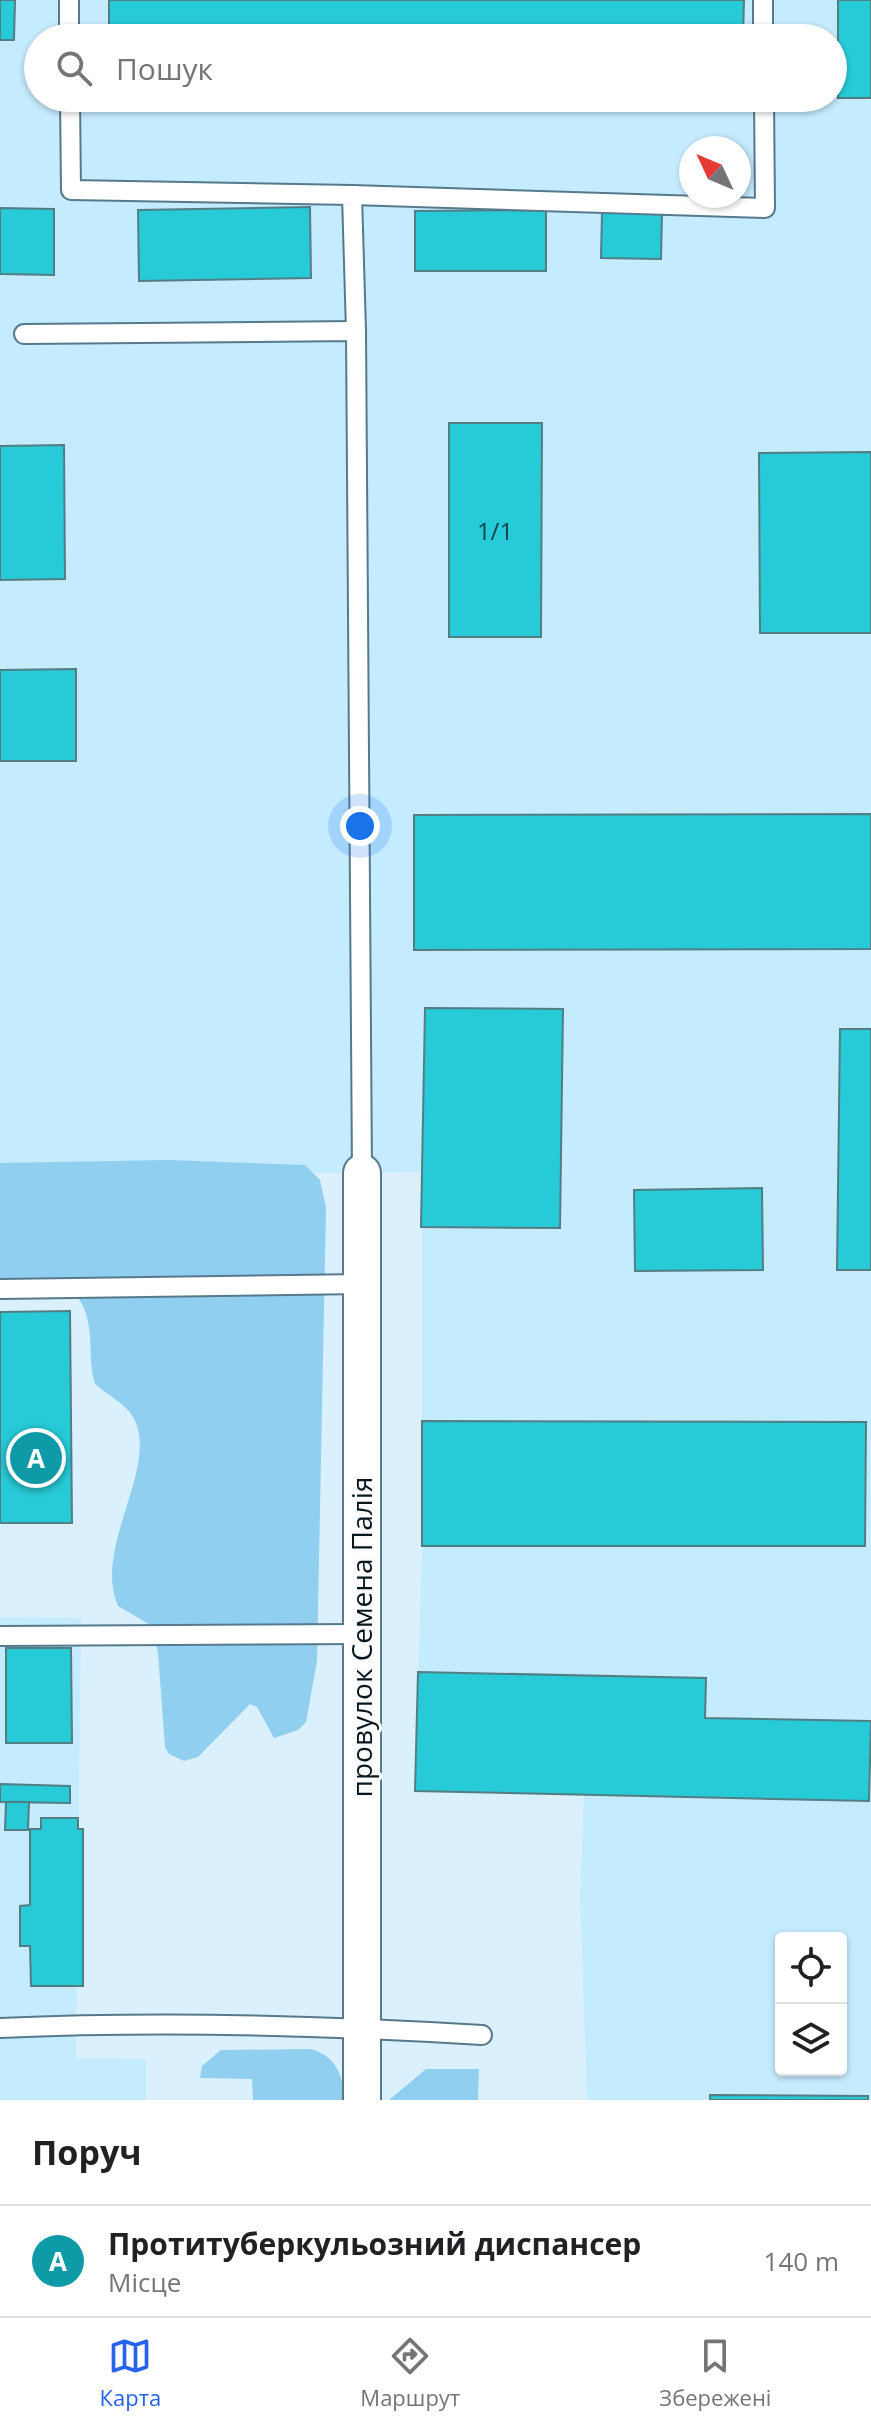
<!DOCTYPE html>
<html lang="uk">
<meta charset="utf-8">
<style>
:root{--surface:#fff;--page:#f2f2f2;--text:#202124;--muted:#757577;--line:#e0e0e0;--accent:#2563eb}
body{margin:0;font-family:"Open Sans",sans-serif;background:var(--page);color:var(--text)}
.controls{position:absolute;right:24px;bottom:24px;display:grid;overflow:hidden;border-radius:8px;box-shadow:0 2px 6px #0004}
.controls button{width:72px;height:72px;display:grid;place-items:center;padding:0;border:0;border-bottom:2px solid var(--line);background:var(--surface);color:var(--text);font:40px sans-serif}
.compass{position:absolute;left:679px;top:136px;width:72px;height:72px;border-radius:50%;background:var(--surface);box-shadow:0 2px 6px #0004;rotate:314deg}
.you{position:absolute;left:360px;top:826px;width:28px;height:28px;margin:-20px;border:6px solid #fff;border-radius:50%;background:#1a73e8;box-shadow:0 0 0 12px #1a73e833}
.badge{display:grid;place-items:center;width:52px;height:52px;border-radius:50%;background:var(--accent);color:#fff;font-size:26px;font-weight:700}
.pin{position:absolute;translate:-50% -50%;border:4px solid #fff;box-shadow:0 2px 8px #0006}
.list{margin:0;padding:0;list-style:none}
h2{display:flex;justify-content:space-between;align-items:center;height:104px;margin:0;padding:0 32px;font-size:34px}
h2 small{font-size:26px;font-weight:400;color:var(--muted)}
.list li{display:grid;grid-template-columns:52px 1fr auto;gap:24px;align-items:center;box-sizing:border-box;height:112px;padding:0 32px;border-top:2px solid var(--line)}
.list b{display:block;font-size:30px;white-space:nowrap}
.list p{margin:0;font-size:26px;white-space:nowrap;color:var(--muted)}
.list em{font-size:26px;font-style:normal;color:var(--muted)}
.icon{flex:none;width:44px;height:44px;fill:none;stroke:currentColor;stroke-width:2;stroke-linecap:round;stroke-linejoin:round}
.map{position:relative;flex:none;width:871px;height:2100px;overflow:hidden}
.search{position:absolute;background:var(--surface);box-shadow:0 2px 6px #0004;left:24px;right:24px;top:24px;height:88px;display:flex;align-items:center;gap:20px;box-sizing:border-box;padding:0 28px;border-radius:44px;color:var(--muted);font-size:30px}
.sheet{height:216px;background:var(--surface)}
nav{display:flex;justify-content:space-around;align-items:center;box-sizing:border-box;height:112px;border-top:2px solid var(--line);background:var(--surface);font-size:22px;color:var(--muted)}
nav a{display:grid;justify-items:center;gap:4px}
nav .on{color:var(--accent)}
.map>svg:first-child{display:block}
.built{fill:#c5ebff;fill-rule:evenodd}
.green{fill:#90cff0}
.building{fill:#27cbd8;stroke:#527e83;stroke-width:2}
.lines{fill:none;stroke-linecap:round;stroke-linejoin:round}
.service-casing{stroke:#56798c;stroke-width:22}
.minor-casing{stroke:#56798c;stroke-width:40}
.service{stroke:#fff;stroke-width:18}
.minor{stroke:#fff;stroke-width:36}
.labels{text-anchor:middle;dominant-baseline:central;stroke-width:6;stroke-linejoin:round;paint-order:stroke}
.number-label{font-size:24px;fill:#10434c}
.street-label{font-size:28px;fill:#08161d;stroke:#fafafa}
</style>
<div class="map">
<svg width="871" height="2100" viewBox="0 0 871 2100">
<rect width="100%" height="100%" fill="#daf1fd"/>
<!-- built -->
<g class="built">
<path d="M 0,0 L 871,0 L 871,2100 L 867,2096 L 710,2095 L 710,2100 L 587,2100 L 580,1894 L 584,1795 L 415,1791 L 422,1546 L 422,1172 L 0,1176 ZM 38,38 L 833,38 L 833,98 L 38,98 ZM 691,148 L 739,148 L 739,196 L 691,196 ZM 781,1938 L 841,1938 L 841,2070 L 781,2070 Z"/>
<path d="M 0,1617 L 81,1618 L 76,2058 L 146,2059 L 146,2100 L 0,2100 Z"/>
</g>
<!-- green -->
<g class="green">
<path d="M 169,1160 L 305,1165 L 320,1180 L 326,1208 L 317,1661 L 306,1722 L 298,1730 L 274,1738 L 257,1707 L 250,1704 L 198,1757 L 184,1761 L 169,1754 L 165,1747 L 158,1653 L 152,1626 L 118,1606 C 92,1547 161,1466 133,1417 C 125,1403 107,1395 95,1384 C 90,1369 91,1351 90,1335 C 85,1276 48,1279 0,1279 L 0,1163 Z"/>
<path d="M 312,2049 C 336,2057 344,2076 344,2100 L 253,2100 L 252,2079 L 200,2078 L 202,2066 L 221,2050 Z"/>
<path d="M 426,2069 L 479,2069 L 478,2100 L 389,2100 Z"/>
</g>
<!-- building -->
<g class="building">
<path d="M 0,0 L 15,0 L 14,40 L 0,40 Z"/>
<path d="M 109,0 L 744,0 L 743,38 L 109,38 Z"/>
<rect x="838" y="0" width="33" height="98"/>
<path d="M 310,207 L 311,278 L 139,281 L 138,210 Z"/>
<path d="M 0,208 L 54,209 L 54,275 L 0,274 Z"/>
<path d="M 546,210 L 546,271 L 415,271 L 415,211 Z"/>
<path d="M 602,212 L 662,213 L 661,259 L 601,258 Z"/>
<path d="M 449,423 L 542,423 L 541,637 L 449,637 Z"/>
<path d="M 64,445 L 65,579 L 0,580 L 0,446 Z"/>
<path d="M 871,452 L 871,633 L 760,633 L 759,453 Z"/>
<path d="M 76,669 L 76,761 L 0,761 L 0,670 Z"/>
<path d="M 871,814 L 871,949 L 414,950 L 414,815 Z"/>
<path d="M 425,1008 L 563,1009 L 560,1228 L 421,1227 Z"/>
<path d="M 840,1029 L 871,1029 L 871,1270 L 837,1270 Z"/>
<path d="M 762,1188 L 763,1270 L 635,1271 L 634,1190 Z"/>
<path d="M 70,1311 L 72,1523 L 0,1523 L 0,1312 Z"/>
<path d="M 422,1421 L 866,1422 L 865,1546 L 422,1546 Z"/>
<path d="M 6,1648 L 71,1648 L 72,1743 L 6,1743 Z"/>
<path d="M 418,1672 L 706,1678 L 705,1718 L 871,1721 L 869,1801 L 415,1791 Z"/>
<path d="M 0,1784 L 70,1786 L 70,1803 L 0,1802 Z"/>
<path d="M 6,1802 L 29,1802 L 28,1830 L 5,1830 Z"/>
<path d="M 41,1818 L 78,1818 L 78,1829 L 83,1829 L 83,1986 L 31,1986 L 30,1946 L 20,1946 L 20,1906 L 30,1905 L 30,1829 L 41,1829 Z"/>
<path d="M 710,2095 L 868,2096 L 868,2100 L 710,2100 Z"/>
</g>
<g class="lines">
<defs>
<g id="service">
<path d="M 69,0 L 69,38"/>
<path d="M 763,0 L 763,38"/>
<path d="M 70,98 L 71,190 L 352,195 L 356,331"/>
<path d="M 352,195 L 765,208 L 764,98"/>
<path d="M 24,334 L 356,331 L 362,1173"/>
<path d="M 0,1289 L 363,1284"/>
<path d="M 0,1636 L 361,1634"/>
<path d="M 0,2028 C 160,2021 322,2025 482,2035"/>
</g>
<path id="minor" d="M 362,2100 L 362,1173"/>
</defs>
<!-- service casing -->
<use href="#service" class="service-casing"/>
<!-- minor casing -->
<use href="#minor" class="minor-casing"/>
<!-- service -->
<use href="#service" class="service"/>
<!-- minor -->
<use href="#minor" class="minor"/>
</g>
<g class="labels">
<!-- number labels -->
<g class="number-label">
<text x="495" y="530">1/1</text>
</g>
<!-- street labels -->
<g class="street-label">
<text transform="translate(361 1637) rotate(-90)">провулок Семена Палія</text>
</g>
</g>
</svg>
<div class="controls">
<button><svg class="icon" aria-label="locate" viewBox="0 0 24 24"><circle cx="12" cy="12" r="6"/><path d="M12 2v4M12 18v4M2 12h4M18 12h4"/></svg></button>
<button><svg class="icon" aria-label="layers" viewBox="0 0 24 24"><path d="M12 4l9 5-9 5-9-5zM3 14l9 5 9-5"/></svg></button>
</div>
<svg class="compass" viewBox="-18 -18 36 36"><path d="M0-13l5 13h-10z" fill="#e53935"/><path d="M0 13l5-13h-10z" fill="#757577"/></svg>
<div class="you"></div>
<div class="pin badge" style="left:36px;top:1458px;background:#0f9aa8">A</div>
<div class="search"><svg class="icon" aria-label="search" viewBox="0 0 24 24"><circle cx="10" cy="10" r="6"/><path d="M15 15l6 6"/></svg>Пошук</div>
</div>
<section class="sheet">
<h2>Поруч<small></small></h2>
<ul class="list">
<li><span class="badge" style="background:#0f9aa8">A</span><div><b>Протитуберкульозний диспансер</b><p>Місце</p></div><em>140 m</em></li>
</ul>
</section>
<nav>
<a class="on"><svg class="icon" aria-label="map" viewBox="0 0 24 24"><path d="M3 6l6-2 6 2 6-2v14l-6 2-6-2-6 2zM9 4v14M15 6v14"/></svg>Карта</a>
<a><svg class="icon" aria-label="directions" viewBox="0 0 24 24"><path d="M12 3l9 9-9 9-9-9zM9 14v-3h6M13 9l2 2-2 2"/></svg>Маршрут</a>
<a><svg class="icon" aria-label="saved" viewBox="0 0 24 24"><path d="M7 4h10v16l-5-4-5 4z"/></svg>Збережені</a>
</nav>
